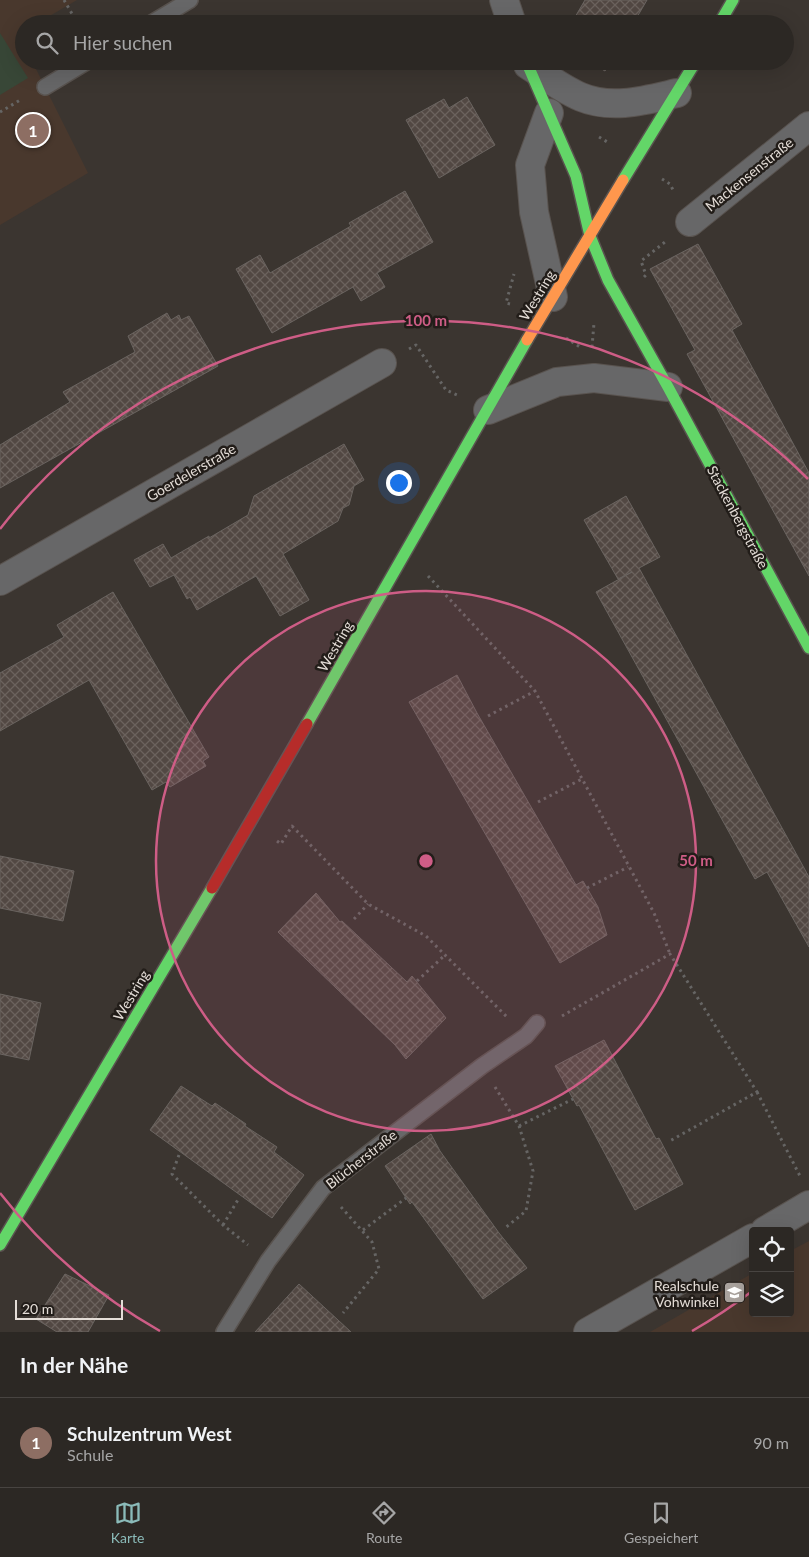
<!DOCTYPE html>
<html lang="de">
<meta charset="utf-8">
<style>
:root{--surface:#2c2824;--page:#34302c;--text:#f1f3f6;--muted:#a6a6a6;--line:#484441;--accent:#8bbbb9}
body{margin:0;font-family:Lato,sans-serif;background:var(--page);color:var(--text)}
.controls{position:absolute;right:15px;bottom:15px;display:grid;overflow:hidden;border-radius:5px;box-shadow:0 5px 20px #0002}
.controls button{width:45px;height:45px;display:grid;place-items:center;padding:0;border:0;border-bottom:1px solid var(--line);background:var(--surface);color:var(--text);font:25px sans-serif}
.scale{position:absolute;left:15px;bottom:12px;width:108px;box-sizing:border-box;padding-left:5px;border:2px solid #e4ddd7;border-top:0;font-size:14px;line-height:18px;white-space:nowrap;color:#e4ddd7;-webkit-text-stroke:4px #221d19;paint-order:stroke}
.you{position:absolute;left:398px;top:482px;width:18px;height:18px;margin:-12px;border:4px solid #fff;border-radius:50%;background:#1a73e8;box-shadow:0 0 0 8px #1a73e833}
.badge{display:grid;place-items:center;width:32px;height:32px;border-radius:50%;background:var(--accent);color:#fff;font-size:16px;font-weight:700}
.pin{position:absolute;translate:-50% -50%;border:2px solid #fff;box-shadow:0 1px 5px #0006}
.list{margin:0;padding:0;list-style:none}
h2{display:flex;justify-content:space-between;align-items:center;height:65px;margin:0;padding:0 20px;font-size:21px}
h2 small{font-size:16px;font-weight:400;color:var(--muted)}
.list li{display:grid;grid-template-columns:32px 1fr auto;gap:15px;align-items:center;box-sizing:border-box;height:90px;padding:0 20px;border-top:1px solid var(--line)}
.list b{display:block;font-size:19px;white-space:nowrap}
.list p{margin:0;font-size:16px;white-space:nowrap;color:var(--muted)}
.list em{font-size:16px;font-style:normal;color:var(--muted)}
.icon{flex:none;width:28px;height:28px;fill:none;stroke:currentColor;stroke-width:2;stroke-linecap:round;stroke-linejoin:round}
.map{position:relative;flex:none;width:809px;height:1332px;overflow:hidden}
.search{position:absolute;background:var(--surface);box-shadow:0 5px 20px #0002;left:15px;right:15px;top:15px;height:55px;display:flex;align-items:center;gap:12px;box-sizing:border-box;padding:0 18px;border-radius:28px;color:var(--muted);font-size:19px}
.sheet{height:155px;background:var(--surface)}
nav{display:flex;justify-content:space-around;align-items:center;box-sizing:border-box;height:70px;border-top:1px solid var(--line);background:var(--surface);font-size:14px;color:var(--muted)}
nav a{display:grid;justify-items:center;gap:2px}
nav .on{color:var(--accent)}
.map>svg:first-child{display:block}
.built{fill:#49382d}
.park{fill:#384737}
.building{fill:url(#building-cross-hatch);stroke:#6a6460}
.lines{fill:none;stroke-linecap:round;stroke-linejoin:round}
.lane-casing{stroke:#59534f;stroke-width:18}
.street-casing{stroke:#59534f;stroke-width:30}
.fast-casing{stroke:#59534f;stroke-width:14}
.slow-casing{stroke:#59534f;stroke-width:14}
.jam-casing{stroke:#59534f;stroke-width:14}
.path{stroke:#666564;stroke-width:3;stroke-dasharray:2.5 4;stroke-linecap:butt}
.lane{stroke:#676768;stroke-width:15}
.street{stroke:#676768;stroke-width:28}
.fast{stroke:#63d668;stroke-width:11}
.slow{stroke:#ff974d;stroke-width:11}
.jam{stroke:#b3261e;stroke-width:11}
.ring{fill:none;stroke:#ce5d86;stroke-width:2.5}
.labels{text-anchor:middle;dominant-baseline:central;stroke-width:5;stroke-linejoin:round;paint-order:stroke}
.street-label{font-size:14px;fill:#e4ddd7;stroke:#221d19}
.poi-label{font-size:14px;fill:#e4ddd7;stroke:#221d19;text-anchor:end}
.centre{fill:#ce5d86;stroke:#221d19;stroke-width:2.5}
.ring-label{font-size:15px;text-anchor:middle;font-weight:bold;fill:#ce5d86;stroke:#221d19;stroke-width:5;stroke-linejoin:round;paint-order:stroke}
</style>
<div class="map">
<svg width="809" height="1332" viewBox="0 0 809 1332">
<defs>
<pattern id="building-cross-hatch" width="8" height="8" patternUnits="userSpaceOnUse" patternTransform="scale(1.25)"><rect width="8" height="8" fill="#524843"/><path d="M0 0l8 8M0 8l8-8" fill="none" stroke="#6b625d"/></pattern>
</defs>
<rect width="100%" height="100%" fill="#3b3530"/>
<!-- built -->
<g class="built">
<path d="M 0,0 L 77,0 L 36,24 L 24,24 L 24,31 L 18,34 L 24,45 L 24,61 L 32,61 L 88,173 L 0,225 Z"/>
<path d="M 809,1241 L 809,1332 L 650,1332 L 753,1273 L 753,1313 L 790,1313 L 790,1251 Z"/>
</g>
<!-- park -->
<path class="park" d="M 0,33 L 28,78 L 0,95 Z"/>
<!-- building -->
<g class="building">
<path d="M 585,0 L 647,0 L 633,24 L 571,24 Z"/>
<path d="M 588,61 L 611,61 L 605,71 Z"/>
<path d="M 467,97 L 495,145 L 439,178 L 406,120 L 444,99 L 449,108 Z"/>
<path d="M 405,191 L 433,242 L 377,273 L 385,287 L 361,301 L 353,287 L 272,333 L 236,269 L 260,255 L 270,273 L 351,226 L 349,223 Z"/>
<path d="M 698,244 L 742,324 L 732,330 L 809,473 L 809,576 L 687,354 L 695,350 L 650,269 Z"/>
<path d="M 167,313 L 171,320 L 179,315 L 181,320 L 189,316 L 218,366 L 0,488 L 0,445 L 70,402 L 63,392 L 135,352 L 128,336 Z"/>
<path d="M 344,444 L 364,480 L 354,486 L 349,505 L 343,508 L 338,521 L 283,554 L 309,600 L 280,616 L 256,576 L 197,610 L 190,597 L 187,599 L 174,575 L 150,587 L 134,560 L 163,544 L 171,558 L 209,536 L 209,538 L 248,515 L 254,496 Z"/>
<path d="M 626,496 L 660,557 L 639,568 L 809,877 L 809,947 L 767,872 L 755,879 L 596,592 L 632,572 L 618,579 L 584,520 Z"/>
<path d="M 113,592 L 209,757 L 203,761 L 206,766 L 170,787 L 166,782 L 152,790 L 89,680 L 0,731 L 0,673 L 64,637 L 57,625 Z"/>
<path d="M 457,675 L 477,713 L 576,885 L 583,881 L 598,907 L 607,935 L 560,963 L 409,702 Z"/>
<path d="M 0,856 L 74,871 L 63,921 L 0,908 Z"/>
<path d="M 316,893 L 340,922 L 342,921 L 407,982 L 412,976 L 446,1018 L 406,1059 L 395,1045 L 278,932 Z"/>
<path d="M 0,994 L 41,1003 L 29,1060 L 0,1054 Z"/>
<path d="M 604,1040 L 656,1139 L 659,1138 L 683,1184 L 635,1210 L 579,1105 L 577,1106 L 555,1066 Z"/>
<path d="M 181,1086 L 212,1106 L 215,1103 L 246,1124 L 245,1126 L 277,1147 L 274,1152 L 304,1175 L 272,1218 L 150,1130 Z"/>
<path d="M 431,1134 L 440,1151 L 499,1233 L 527,1268 L 483,1299 L 412,1202 L 410,1204 L 385,1166 Z"/>
<path d="M 65,1274 L 109,1295 L 88,1332 L 57,1332 L 36,1319 Z"/>
<path d="M 299,1284 L 351,1332 L 255,1332 Z"/>
</g>
<g class="lines">
<defs>
<g id="lane">
<path d="M 150,24 L 190,0"/>
<path d="M 45,87 L 88,61"/>
<path d="M 224,1332 L 268,1261 L 323,1188 L 482,1066 L 526,1036 L 537,1023"/>
</g>
<g id="street">
<path d="M 504,0 L 512,24"/>
<path d="M 528,65 C 545,76 562,89 581,97 C 612,110 646,100 677,93"/>
<path d="M 549,113 L 530,165 L 534,212 L 553,297"/>
<path d="M 690,222 L 809,126"/>
<path d="M 488,410 L 557,382 L 594,378 L 668,387"/>
<path d="M 0,581 L 382,363"/>
<path d="M 765,1231 L 809,1205"/>
<path d="M 588,1332 L 753,1238"/>
</g>
<g id="fast">
<path d="M 719,24 L 733,0"/>
<path d="M 526,61 L 576,176 L 590,236 L 608,280 L 668,387 L 809,648"/>
<path d="M 623,180 L 696,61"/>
<path d="M 307,724 L 527,340"/>
<path d="M 0,1245 L 212,888"/>
</g>
<path id="slow" d="M 527,340 L 623,180"/>
<path id="jam" d="M 212,888 L 307,724"/>
</defs>
<!-- lane casing -->
<use href="#lane" class="lane-casing"/>
<!-- street casing -->
<use href="#street" class="street-casing"/>
<!-- fast casing -->
<use href="#fast" class="fast-casing"/>
<!-- slow casing -->
<use href="#slow" class="slow-casing"/>
<!-- jam casing -->
<use href="#jam" class="jam-casing"/>
<!-- path -->
<g class="path">
<path d="M 64,0 L 78,24"/>
<path d="M 0,112 L 22,99"/>
<path d="M 599,137 L 609,143"/>
<path d="M 662,179 L 670,184 L 674,192"/>
<path d="M 644,277 L 646,275 L 641,261 L 665,242"/>
<path d="M 510,304 L 506,303 L 514,274"/>
<path d="M 566,338 L 580,347"/>
<path d="M 592,347 L 594,323"/>
<path d="M 409,349 L 416,345 L 446,390 L 457,395"/>
<path d="M 428,576 L 535,691"/>
<path d="M 488,716 L 535,691 L 654,913 L 670,954"/>
<path d="M 538,802 L 582,779"/>
<path d="M 277,841 L 281,844 L 292,826 L 368,904 L 426,936 L 508,1018"/>
<path d="M 587,888 L 628,867"/>
<path d="M 354,919 L 368,904"/>
<path d="M 417,981 L 445,955"/>
<path d="M 562,1016 L 670,954 L 757,1092 L 668,1142"/>
<path d="M 495,1087 L 519,1126 L 533,1171 L 526,1211 L 505,1228"/>
<path d="M 757,1092 L 800,1176"/>
<path d="M 519,1126 L 573,1099"/>
<path d="M 179,1155 L 172,1174 L 223,1225 L 248,1245"/>
<path d="M 341,1207 L 372,1242 L 379,1269 L 343,1313"/>
<path d="M 223,1225 L 239,1198"/>
<path d="M 363,1230 L 406,1198"/>
</g>
<!-- lane -->
<use href="#lane" class="lane"/>
<!-- street -->
<use href="#street" class="street"/>
<!-- fast -->
<use href="#fast" class="fast"/>
<!-- slow -->
<use href="#slow" class="slow"/>
<!-- jam -->
<use href="#jam" class="jam"/>
</g>
<!-- distance rings -->
<circle cx="426" cy="861" r="270" fill="#ce5d86" fill-opacity=".12"/>
<g class="ring">
<circle cx="426" cy="861" r="270"/>
<path d="M751 1292A540 540 0 0 1 692 1331M160 1331A540 540 0 0 1 0 1193M0 529A540 540 0 0 1 808 479"/>
</g>
<!-- icons -->
<defs>
<symbol id="school-square" viewBox="-11 -11 22 22"><rect x="-9" y="-9" width="18" height="18" rx="4" fill="#a9a29d" stroke="#221d19"/><path d="M0-5L7-2L0 1L-7-2ZM-4 1L0 2.5L4 1V4Q0 6-4 4Z" fill="#fff"/></symbol>
</defs>
<g fill-rule="evenodd">
<use href="#school-square" x="722" y="1280" width="25" height="25"/>
</g>
<g class="labels">
<!-- street labels -->
<g class="street-label">
<text transform="translate(749 174) rotate(-39)">Mackensenstraße</text>
<text transform="translate(537 295) rotate(-59)">Westring</text>
<text transform="translate(191 472) rotate(-30)">Goerdelerstraße</text>
<text transform="translate(738 517) rotate(62)">Stackenbergstraße</text>
<text transform="translate(335 646) rotate(-60)">Westring</text>
<text transform="translate(131 995) rotate(-59)">Westring</text>
<text transform="translate(361 1159) rotate(-38)">Blücherstraße</text>
</g>
<!-- poi labels -->
<g class="poi-label">
<text x="719" y="1285">Realschule<tspan x="719" dy="16">Vohwinkel</tspan></text>
</g>
</g>
<circle cx="426" cy="861" r="8" class="centre"/>
<g class="ring-label">
<text x="426" y="326">100 m</text>
<text x="696" y="866">50 m</text>
</g>
</svg>
<div class="controls">
<button><svg class="icon" aria-label="locate" viewBox="0 0 24 24"><circle cx="12" cy="12" r="6"/><path d="M12 2v4M12 18v4M2 12h4M18 12h4"/></svg></button>
<button><svg class="icon" aria-label="layers" viewBox="0 0 24 24"><path d="M12 4l9 5-9 5-9-5zM3 14l9 5 9-5"/></svg></button>
</div>
<div class="scale">20 m</div>
<div class="you"></div>
<div class="pin badge" style="left:33px;top:130px;background:#8d6e63">1</div>
<div class="search"><svg class="icon" aria-label="search" viewBox="0 0 24 24"><circle cx="10" cy="10" r="6"/><path d="M15 15l6 6"/></svg>Hier suchen</div>
</div>
<section class="sheet">
<h2>In der Nähe<small></small></h2>
<ul class="list">
<li><span class="badge" style="background:#8d6e63">1</span><div><b>Schulzentrum West</b><p>Schule</p></div><em>90 m</em></li>
</ul>
</section>
<nav>
<a class="on"><svg class="icon" aria-label="map" viewBox="0 0 24 24"><path d="M3 6l6-2 6 2 6-2v14l-6 2-6-2-6 2zM9 4v14M15 6v14"/></svg>Karte</a>
<a><svg class="icon" aria-label="directions" viewBox="0 0 24 24"><path d="M12 3l9 9-9 9-9-9zM9 14v-3h6M13 9l2 2-2 2"/></svg>Route</a>
<a><svg class="icon" aria-label="saved" viewBox="0 0 24 24"><path d="M7 4h10v16l-5-4-5 4z"/></svg>Gespeichert</a>
</nav>
